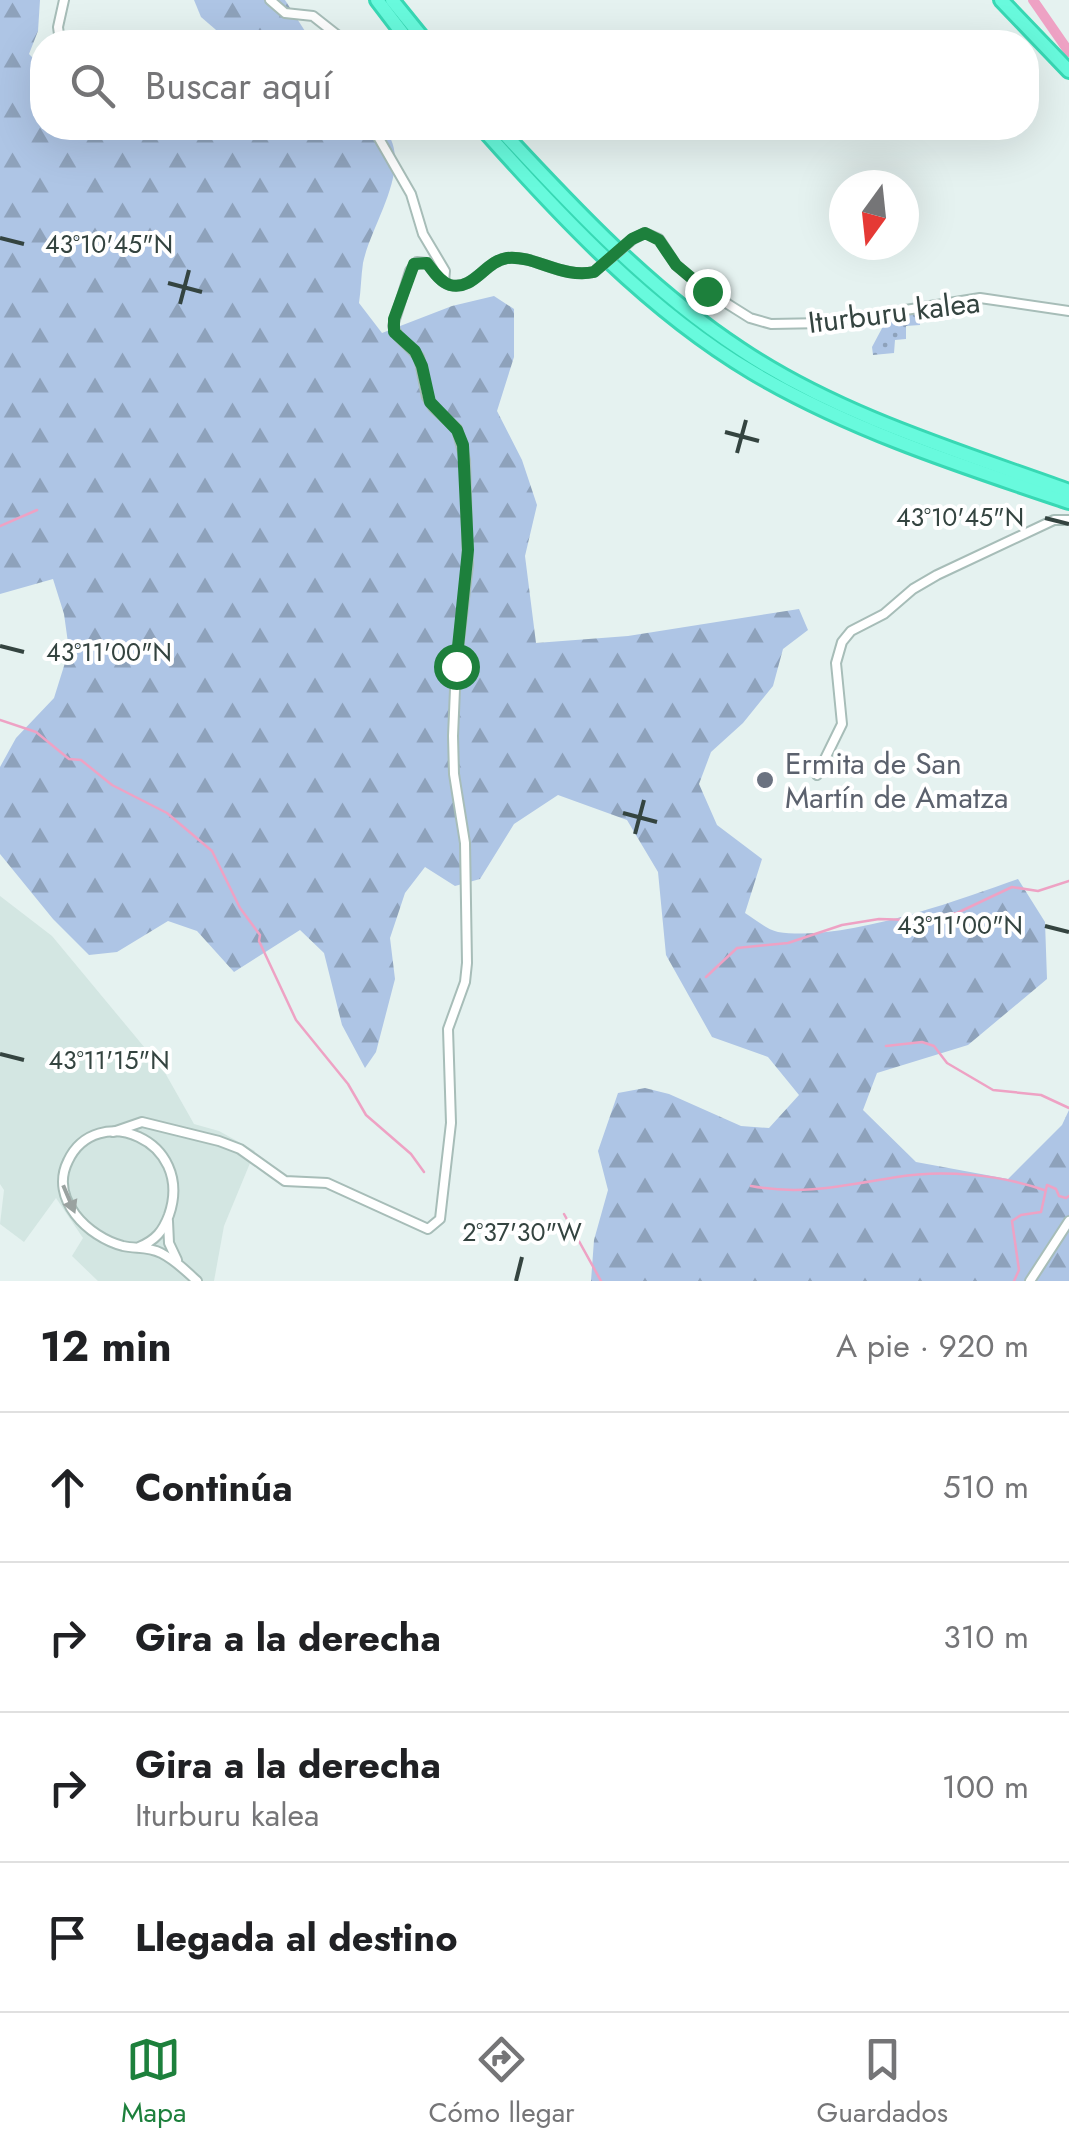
<!DOCTYPE html>
<html lang="es">
<meta charset="utf-8">
<style>
:root{--surface:#fff;--page:#f6f6f6;--text:#202124;--muted:#757577;--line:#e0e0e0;--accent:#1d803c}
body{margin:0;font-family:Jost,sans-serif;background:var(--page);color:var(--text)}
.compass{position:absolute;left:829px;top:170px;width:90px;height:90px;border-radius:50%;background:var(--surface);box-shadow:0 10px 40px #0002;rotate:195deg}
.stop{position:absolute;width:30px;height:30px;margin:-22px;border:8px solid #1d803c;border-radius:50%;background:#fff}
.stop.end{background:#1d803c;border-color:#fff;box-shadow:0 2px 10px #0008}
.list{margin:0;padding:0;list-style:none}
h2{display:flex;justify-content:space-between;align-items:center;height:130px;margin:0;padding:0 40px;font-size:42px}
h2 small{font-size:32px;font-weight:400;color:var(--muted)}
.list li{display:grid;grid-template-columns:65px 1fr auto;gap:30px;align-items:center;box-sizing:border-box;height:150px;padding:0 40px;border-top:2px solid var(--line)}
.list b{display:block;font-size:38px;white-space:nowrap}
.list p{margin:0;font-size:32px;white-space:nowrap;color:var(--muted)}
.list em{font-size:32px;font-style:normal;color:var(--muted)}
.icon{flex:none;width:55px;height:55px;fill:none;stroke:currentColor;stroke-width:2;stroke-linecap:round;stroke-linejoin:round}
.map{position:relative;flex:none;width:1069px;height:1281px;overflow:hidden}
.search{position:absolute;background:var(--surface);box-shadow:0 10px 40px #0002;left:30px;right:30px;top:30px;height:110px;display:flex;align-items:center;gap:25px;box-sizing:border-box;padding:0 35px;border-radius:40px;color:var(--muted);font-size:38px}
.sheet{height:730px;background:var(--surface)}
nav{display:flex;justify-content:space-around;align-items:center;box-sizing:border-box;height:140px;border-top:2px solid var(--line);background:var(--surface);font-size:28px;color:var(--muted)}
nav a{display:grid;justify-items:center;gap:5px}
nav .on{color:var(--accent)}
.map>svg:first-child{display:block}
.residential{fill:#d3e6e2}
.green{fill:url(#green-dots)}
.forest{fill:url(#forest-firs)}
.lines{fill:none;stroke-linecap:round;stroke-linejoin:round}
.stream{stroke:#eea2c4;stroke-width:2.5}
.river{stroke:#eea2c4;stroke-width:10}
.minor-casing{stroke:#a7bdb8;stroke-width:12}
.highway-casing{stroke:#38d8b4;stroke-width:18}
.minor{stroke:#fff;stroke-width:8}
.highway{stroke:#68fadd;stroke-width:12}
.minor-bridge-casing{stroke:#a7bdb8;stroke-width:12;stroke-linecap:butt}
.minor-bridge{stroke:#fff;stroke-width:8}
.oneway{fill:#9aa2a0}
.route{stroke:#1d803c;stroke-width:12}
.ticks{fill:none;stroke:#344440;stroke-width:4}
.worship-dot{fill:#6b7280;stroke:#fff;stroke-width:4}
.labels{text-anchor:middle;dominant-baseline:central;stroke-width:8;stroke-linejoin:round;paint-order:stroke}
.street-label{font-size:30px;fill:#344440;stroke:#fff}
.worship-label{font-size:30px;fill:#5b616d;stroke:#fff;text-anchor:start}
.ticks-label{font-size:25px;text-anchor:middle;fill:#344440;stroke:#fff;stroke-width:8;stroke-linejoin:round;paint-order:stroke}
</style>
<div class="map">
<svg width="1069" height="1281" viewBox="0 0 1069 1281">
<defs>
<pattern id="green-dots" width="8" height="8" patternUnits="userSpaceOnUse" patternTransform="scale(2.5)"><rect width="8" height="8" fill="#aec5e5"/><path d="M2 2h.1M6 6h.1" fill="none" stroke="#8ea2bb" stroke-width="1.8" stroke-linecap="round"/></pattern>
<pattern id="forest-firs" width="22" height="20" patternUnits="userSpaceOnUse" patternTransform="scale(2.5)"><rect width="22" height="20" fill="#aec5e5"/><path d="M5 1l3.5 6h-7zM16 11l3.5 6h-7z" fill="#8ea2bb"/></pattern>
</defs>
<rect width="100%" height="100%" fill="#e5f2f0"/>
<!-- residential -->
<path class="residential" d="M 0,896 L 52,936 L 164,1071 L 194,1124 L 219,1131 L 255,1151 L 224,1226 L 214,1281 L 98,1281 L 72,1256 L 83,1238 L 56,1198 L 24,1242 L 0,1224 L 4,1190 L 0,1184 Z"/>
<!-- green -->
<path class="green" d="M 920,313 L 920,325 L 906,326 L 906,339 L 895,340 L 894,353 L 873,355 L 872,347 L 888,317 Z"/>
<!-- forest -->
<g class="forest">
<path d="M 0,0 L 40,0 L 38,31 L 29,54 C 49,71 42,103 42,128 L 384,128 C 415,166 372,221 363,263 C 361,276 361,290 359,303 L 382,333 L 452,306 L 494,296 L 514,309 L 514,357 L 497,411 L 522,460 L 537,505 L 525,556 L 536,643 L 628,636 L 799,609 L 808,630 L 783,649 L 773,686 L 743,723 L 711,752 L 699,784 L 717,825 L 762,859 L 745,913 C 755,919 767,930 778,932 C 844,942 956,901 1018,879 L 1045,922 L 1047,979 L 968,1045 L 877,1073 L 863,1110 L 916,1162 L 1008,1179 L 1062,1125 L 1069,1110 L 1069,1281 L 591,1281 L 594,1240 L 608,1190 L 598,1151 L 618,1093 L 645,1088 L 669,1094 L 741,1126 L 769,1128 L 799,1095 L 768,1057 L 712,1037 L 666,955 L 658,872 L 627,820 L 558,795 L 514,824 L 480,879 L 455,886 L 425,867 L 405,893 L 390,938 L 395,979 L 376,1052 L 365,1068 L 342,1025 L 324,953 L 300,930 L 234,972 L 197,931 L 168,921 L 117,952 L 89,955 L 53,919 L 0,854 L 0,767 L 16,738 L 54,698 L 69,650 L 64,614 L 53,579 L 0,594 Z"/>
<path d="M 194,0 L 285,0 L 312,42 L 230,42 L 201,17 Z"/>
</g>
<g class="lines">
<!-- stream -->
<g class="stream">
<path d="M 0,526 L 37,510"/>
<path d="M 0,720 L 36,732 L 69,759 L 81,760 L 112,785 L 167,813 L 212,851 L 240,908 L 260,935 L 259,941 L 296,1020 L 348,1084 L 366,1115 L 411,1154 L 424,1172"/>
<path d="M 706,977 L 737,948 L 788,943 L 842,925 L 879,919 L 912,920 L 957,913 L 1012,887 L 1038,891 L 1069,881"/>
<path d="M 886,1046 L 922,1042 L 934,1046 L 947,1063 L 993,1090 L 1041,1095 L 1069,1108"/>
<path d="M 751,1186 C 803,1196 846,1185 897,1177 C 943,1169 1001,1175 1044,1190"/>
<path d="M 564,1214 L 601,1281"/>
<path d="M 1014,1281 L 1019,1270 L 1012,1221 L 1021,1215 L 1041,1212 L 1047,1185 L 1056,1189 L 1059,1196 L 1066,1198 L 1069,1196"/>
</g>
<!-- river -->
<path class="river" d="M 1033,0 L 1069,52"/>
<defs>
<g id="minor">
<path d="M 270,0 L 285,13 L 313,16 L 346,42"/>
<path d="M 60,42 L 58,27 L 64,0"/>
<path d="M 373,128 L 411,194 L 423,234 L 445,271 L 444,282"/>
<path d="M 633,239 L 645,233 L 659,239 L 676,265 L 707,291 L 750,318 L 771,324 L 825,323 L 980,298 L 1069,311"/>
<path d="M 817,775 L 842,724 L 836,663 L 842,642 L 851,631 L 884,614 L 913,589 L 937,575 L 1054,520 L 1069,520"/>
<path d="M 113,1132 L 142,1122 L 219,1141 L 240,1149 L 285,1181 L 327,1183 L 428,1229 L 440,1219 L 451,1123 L 448,1029 L 465,982 L 467,963 L 465,843 L 454,774 L 453,736 L 456,666 L 468,565 L 465,460 L 457,429 L 433,407 L 427,397 L 419,357 L 398,336 L 393,326 L 410,271 L 417,262 L 427,263 C 433,271 440,282 450,285 C 474,291 485,261 507,258 C 535,255 562,279 594,272"/>
<path d="M 168,1221 L 169,1243 L 177,1260"/>
<path d="M 139,1247 C 156,1240 163,1231 169,1215 C 195,1139 96,1101 68,1161 C 49,1199 88,1237 123,1246 C 136,1249 148,1246 161,1253 C 175,1260 185,1270 197,1281"/>
<path d="M 1030,1281 L 1069,1221"/>
</g>
<g id="highway">
<path d="M 377,0 L 409,42"/>
<path d="M 392,0 L 426,42"/>
<path d="M 1001,0 L 1069,71"/>
<path d="M 482,128 C 561,217 649,311 752,372 C 850,430 962,466 1069,502"/>
<path d="M 499,128 C 573,208 649,289 740,349 C 838,415 958,451 1069,491"/>
</g>
</defs>
<!-- minor casing -->
<use href="#minor" class="minor-casing"/>
<!-- highway casing -->
<use href="#highway" class="highway-casing"/>
<!-- minor -->
<use href="#minor" class="minor"/>
<!-- highway -->
<use href="#highway" class="highway"/>
<defs>
<path id="minor-bridge" d="M 594,272 L 633,239"/>
</defs>
<!-- minor-bridge casing -->
<use href="#minor-bridge" class="minor-bridge-casing"/>
<!-- minor-bridge -->
<use href="#minor-bridge" class="minor-bridge"/>
</g>
<!-- one-way arrows -->
<defs><path id="oneway-solid" d="M-6-.8H1V-3.2L6.5 0L1 3.2V.8H-6Z" transform="scale(2.5)"/></defs>
<use class="oneway" href="#oneway-solid" transform="translate(69 1199) rotate(67)"/>
<g class="lines">
<!-- route -->
<path class="route" d="M 456,666 L 468,550 L 463,445 L 457,430 L 430,402 L 422,366 L 415,351 L 394,332 L 394,319 L 414,264 L 427,263 C 433,271 440,282 450,285 C 474,291 485,261 507,258 C 535,255 562,279 594,272 L 632,239 L 645,233 L 659,240 L 676,265 L 707,291"/>
</g>
<!-- ticks -->
<path class="ticks" d="M 0,238 L 24,244M 168,283 L 202,292M 180,304 L 189,270M 725,432 L 759,441M 737,453 L 746,420M 1045,518 L 1069,524M 0,646 L 24,652M 623,813 L 657,822M 635,834 L 644,800M 1045,926 L 1069,932M 0,1054 L 24,1060M 516,1281 L 522,1257"/>
<!-- markers -->
<circle class="worship-dot" cx="765" cy="780" r="10"/>
<g class="labels">
<!-- street labels -->
<g class="street-label">
<text transform="translate(894 312) rotate(-7)">Iturburu kalea</text>
</g>
<!-- worship labels -->
<g class="worship-label">
<text x="785" y="763">Ermita de San<tspan x="785" dy="34">Martín de Amatza</tspan></text>
</g>
</g>
<g class="ticks-label">
<text x="109" y="253">43°10'45"N</text>
<text x="960" y="526">43°10'45"N</text>
<text x="109" y="661">43°11'00"N</text>
<text x="960" y="934">43°11'00"N</text>
<text x="109" y="1069">43°11'15"N</text>
<text x="522" y="1241">2°37'30"W</text>
</g>
</svg>
<svg class="compass" viewBox="-18 -18 36 36"><path d="M0-13l5 13h-10z" fill="#e53935"/><path d="M0 13l5-13h-10z" fill="#757577"/></svg>
<div class="stop" style="left:456px;top:666px"></div>
<div class="stop end" style="left:707px;top:291px"></div>
<div class="search"><svg class="icon" aria-label="search" viewBox="0 0 24 24"><circle cx="10" cy="10" r="6"/><path d="M15 15l6 6"/></svg>Buscar aquí</div>
</div>
<section class="sheet">
<h2>12 min<small>A pie · 920 m</small></h2>
<ul class="list">
<li><svg class="icon" aria-label="ahead" viewBox="0 0 24 24"><path d="M12 20V5M6 11l6-6 6 6"/></svg><div><b>Continúa</b></div><em>510 m</em></li>
<li><svg class="icon" aria-label="right" viewBox="0 0 24 24"><path d="M7 20v-9h11M14 6l5 5-5 5"/></svg><div><b>Gira a la derecha</b></div><em>310 m</em></li>
<li><svg class="icon" aria-label="right" viewBox="0 0 24 24"><path d="M7 20v-9h11M14 6l5 5-5 5"/></svg><div><b>Gira a la derecha</b><p>Iturburu kalea</p></div><em>100 m</em></li>
<li><svg class="icon" aria-label="arrive" viewBox="0 0 24 24"><path d="M6 21V4h12l-3 4 3 4H6"/></svg><div><b>Llegada al destino</b></div></li>
</ul>
</section>
<nav>
<a class="on"><svg class="icon" aria-label="map" viewBox="0 0 24 24"><path d="M3 6l6-2 6 2 6-2v14l-6 2-6-2-6 2zM9 4v14M15 6v14"/></svg>Mapa</a>
<a><svg class="icon" aria-label="directions" viewBox="0 0 24 24"><path d="M12 3l9 9-9 9-9-9zM9 14v-3h6M13 9l2 2-2 2"/></svg>Cómo llegar</a>
<a><svg class="icon" aria-label="saved" viewBox="0 0 24 24"><path d="M7 4h10v16l-5-4-5 4z"/></svg>Guardados</a>
</nav>
